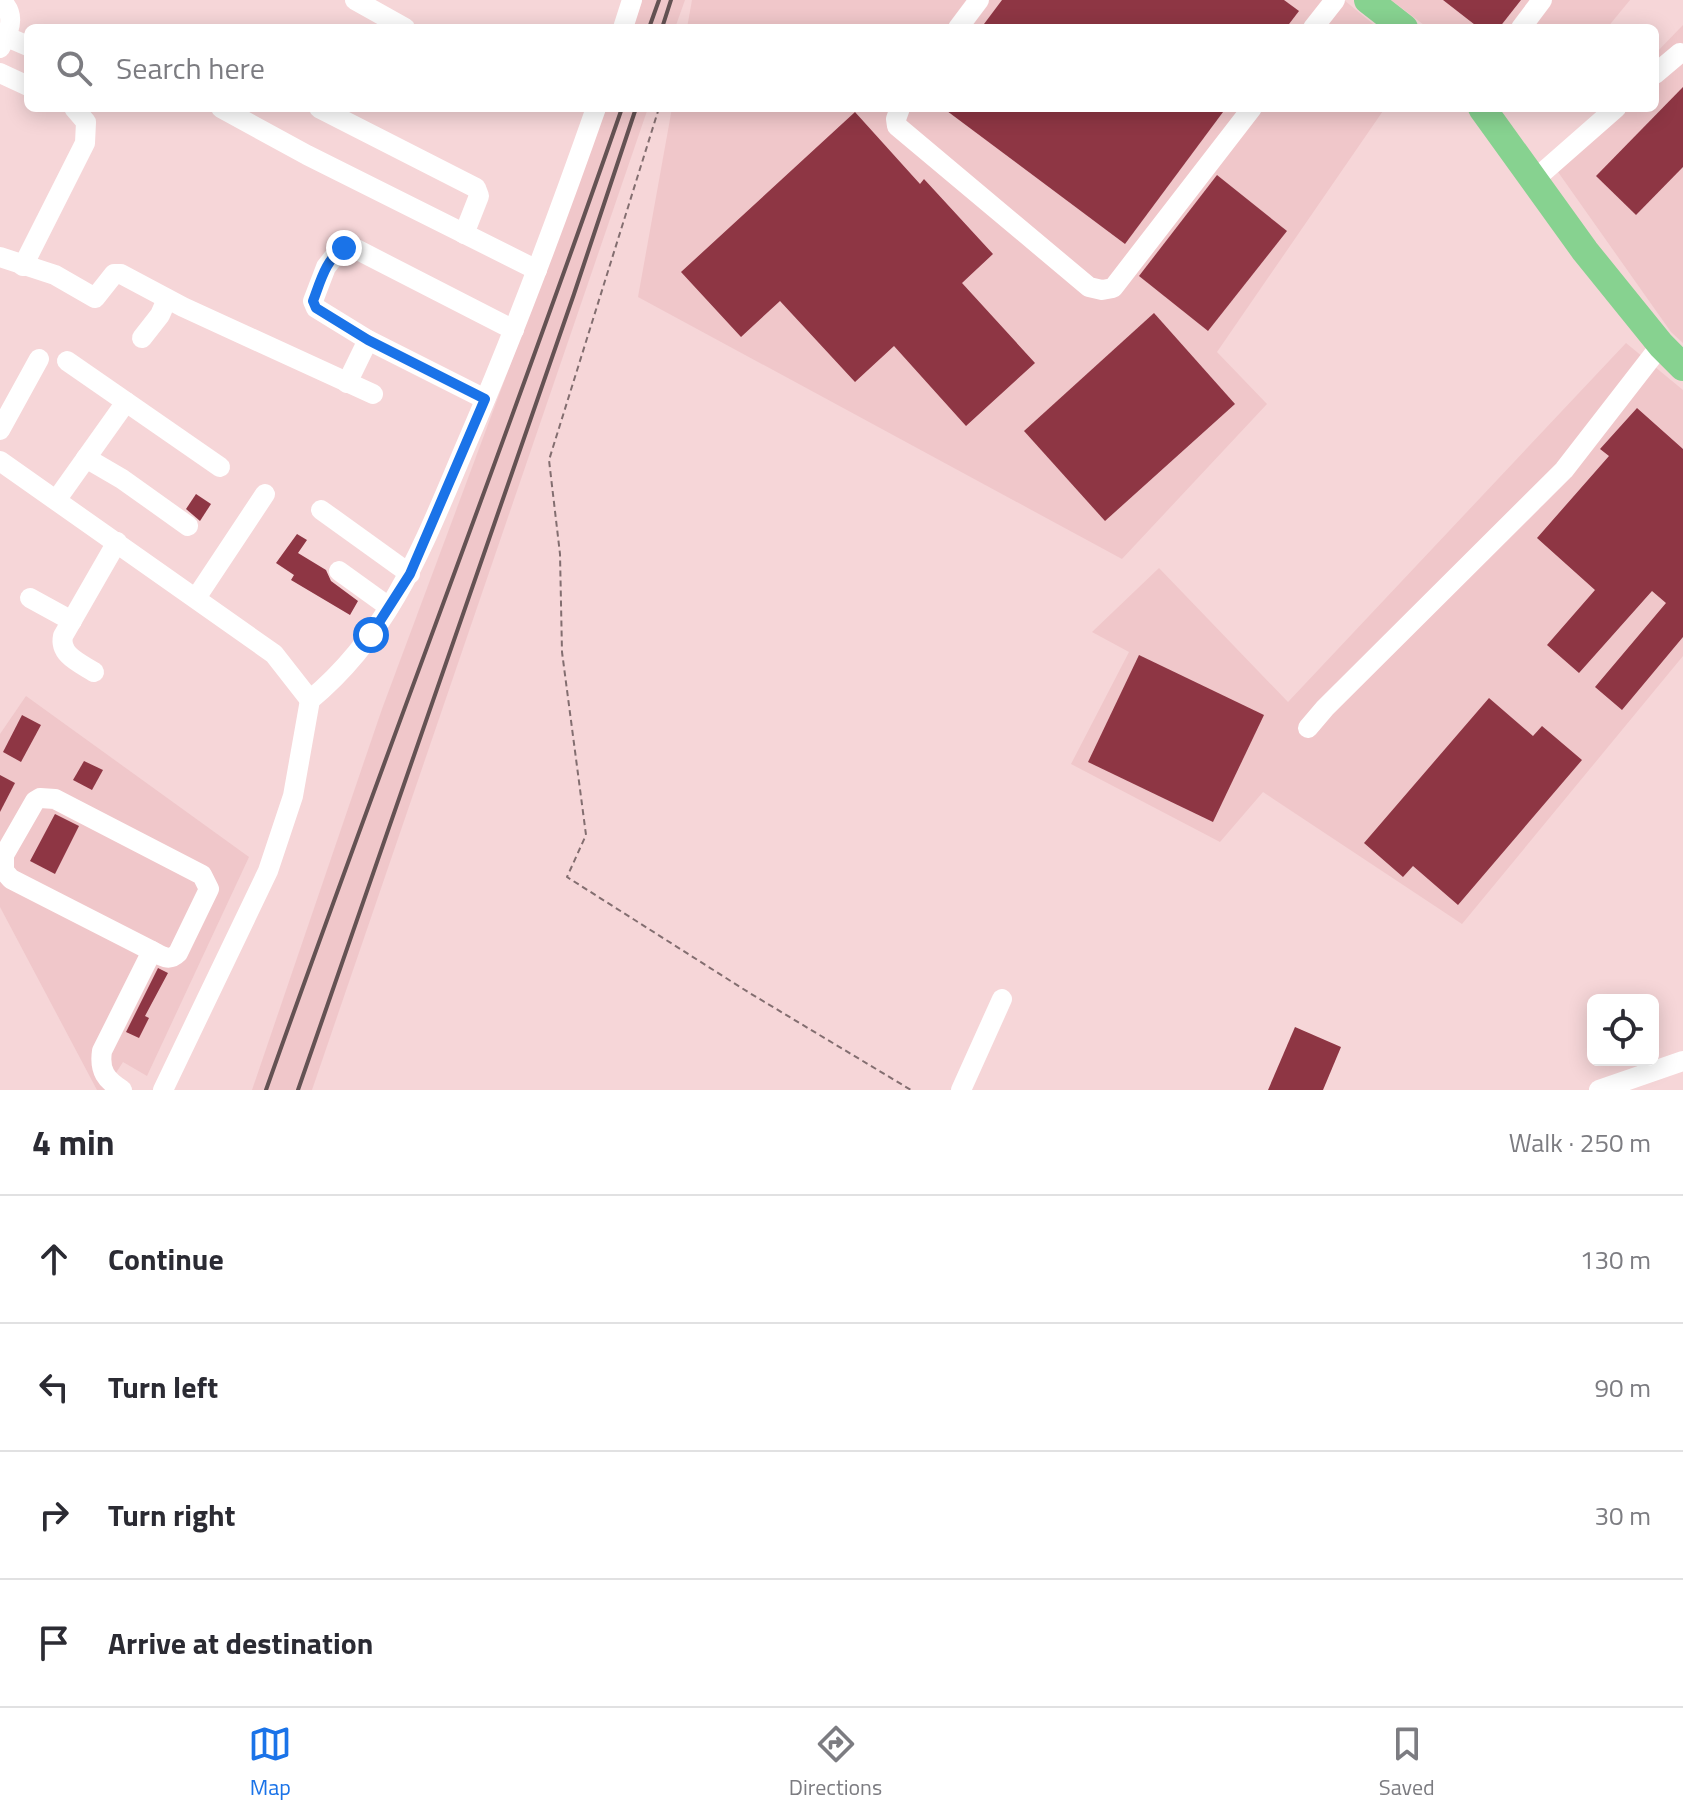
<!DOCTYPE html>
<meta charset="utf-8">
<style>
:root{--surface:#fff;--page:#f7f7f7;--text:#2b2b33;--muted:#7c7c81;--line:#e1e1e2;--accent:#1a73e8}
body{margin:0;font-family:"Titillium Web",sans-serif;background:var(--page);color:var(--text)}
.controls{position:absolute;right:24px;bottom:24px;display:grid;overflow:hidden;border-radius:12px;box-shadow:0 4px 20px #0003}
.controls button{width:72px;height:72px;display:grid;place-items:center;padding:0;border:0;border-bottom:2px solid var(--line);background:var(--surface);color:var(--text);font:40px sans-serif}
.stop{position:absolute;width:24px;height:24px;margin:-18px;border:6px solid #1a73e8;border-radius:50%;background:#fff}
.stop.end{background:#1a73e8;border-color:#fff;box-shadow:0 2px 8px #0008}
.list{margin:0;padding:0;list-style:none}
h2{display:flex;justify-content:space-between;align-items:center;height:104px;margin:0;padding:0 32px;font-size:34px}
h2 small{font-size:26px;font-weight:400;color:var(--muted)}
.list li{display:grid;grid-template-columns:52px 1fr auto;gap:24px;align-items:center;box-sizing:border-box;height:128px;padding:0 32px;border-top:2px solid var(--line)}
.list b{display:block;font-size:30px;white-space:nowrap}
.list em{font-size:26px;font-style:normal;color:var(--muted)}
.icon{flex:none;width:44px;height:44px;fill:none;stroke:currentColor;stroke-width:2;stroke-linecap:round;stroke-linejoin:round}
.map{position:relative;flex:none;width:1683px;height:1090px;overflow:hidden}
.search{position:absolute;background:var(--surface);box-shadow:0 4px 20px #0003;left:24px;right:24px;top:24px;height:88px;display:flex;align-items:center;gap:20px;box-sizing:border-box;padding:0 28px;border-radius:12px;color:var(--muted);font-size:30px}
.sheet{height:616px;background:var(--surface)}
nav{display:flex;justify-content:space-around;align-items:center;box-sizing:border-box;height:112px;border-top:2px solid var(--line);background:var(--surface);font-size:22px;color:var(--muted)}
nav a{display:grid;justify-items:center;gap:4px}
nav .on{color:var(--accent)}
.map>svg:first-child{display:block}
.built{fill:#f0c7ca}
.building{fill:#8e3644}
.lines{fill:none;stroke-linecap:round;stroke-linejoin:round}
.path{stroke:#836e70;stroke-width:2;stroke-dasharray:6 4;stroke-linecap:butt}
.minor{stroke:#fff;stroke-width:20}
.highway{stroke:#87d290;stroke-width:28}
.rail{stroke:#645253;stroke-width:4}
.route{stroke:#1a73e8;stroke-width:10}
</style>
<div class="map">
<svg width="1683" height="1090" viewBox="0 0 1683 1090">
<rect width="100%" height="100%" fill="#f6d6d8"/>
<!-- built -->
<g class="built">
<path d="M 642,0 L 685,0 L 675,28 L 633,28 Z"/>
<path d="M 692,0 L 1344,0 L 1378,28 L 687,28 Z"/>
<path d="M 1391,0 L 1630,0 L 1607,28 L 1428,28 Z"/>
<path d="M 1683,25 L 1683,343 L 1671,332 L 1551,162 L 1603,108 L 1655,108 L 1655,54 Z"/>
<path d="M 606,108 L 648,108 L 312,1090 L 252,1090 L 382,709 Z"/>
<path d="M 672,108 L 1385,108 L 1217,352 L 1267,404 L 1122,559 L 638,297 Z"/>
<path d="M 1626,343 L 1683,390 L 1683,656 L 1462,924 L 1263,792 L 1220,842 L 1071,764 L 1129,652 L 1092,632 L 1159,568 L 1288,702 Z"/>
<path d="M 26,696 L 249,857 L 147,1076 L 123,1062 L 105,1090 L 97,1090 L 0,907 L 0,734 Z"/>
</g>
<!-- building -->
<g class="building">
<path d="M 1002,0 L 1284,0 L 1299,11 L 1286,28 L 981,28 Z"/>
<path d="M 1443,0 L 1521,0 L 1499,28 L 1479,28 Z"/>
<path d="M 1683,87 L 1683,167 L 1636,215 L 1596,176 Z"/>
<path d="M 943,108 L 1226,108 L 1125,244 Z"/>
<path d="M 855,112 L 920,184 L 924,179 L 993,254 L 962,283 L 1035,363 L 966,426 L 894,346 L 855,382 L 780,301 L 741,337 L 681,272 Z"/>
<path d="M 1217,175 L 1287,231 L 1208,331 L 1139,276 Z"/>
<path d="M 1154,313 L 1235,404 L 1105,521 L 1024,431 Z"/>
<path d="M 1637,408 L 1683,449 L 1683,637 L 1622,710 L 1595,687 L 1666,603 L 1652,591 L 1579,673 L 1547,645 L 1595,590 L 1537,538 L 1609,456 L 1600,449 Z"/>
<path d="M 196,494 L 211,504 L 200,521 L 186,509 Z"/>
<path d="M 297,534 L 307,540 L 298,553 L 326,570 L 331,581 L 358,601 L 350,615 L 291,580 L 294,575 L 276,563 Z"/>
<path d="M 1139,655 L 1264,715 L 1213,822 L 1088,762 Z"/>
<path d="M 1489,698 L 1533,736 L 1542,726 L 1582,760 L 1458,905 L 1413,866 L 1403,877 L 1364,843 Z"/>
<path d="M 22,715 L 41,725 L 21,762 L 3,752 Z"/>
<path d="M 84,761 L 103,770 L 92,790 L 73,780 Z"/>
<path d="M 0,775 L 15,783 L 0,812 Z"/>
<path d="M 55,814 L 79,826 L 55,874 L 30,861 Z"/>
<path d="M 158,968 L 168,973 L 145,1016 L 149,1018 L 139,1038 L 126,1032 Z"/>
<path d="M 1295,1027 L 1341,1047 L 1323,1090 L 1268,1090 Z"/>
</g>
<g class="lines">
<!-- path -->
<path class="path" d="M 659,108 L 549,460 L 560,554 L 562,652 L 586,835 L 567,877 L 748,992 L 911,1090"/>
<!-- minor -->
<g class="minor">
<path d="M 355,0 L 405,28"/>
<path d="M 623,28 L 632,0"/>
<path d="M 958,28 L 979,0"/>
<path d="M 1313,28 L 1335,0"/>
<path d="M 1521,28 L 1542,0"/>
<path d="M 7,37 L 28,46"/>
<path d="M 0,48 C 10,32 17,14 0,0"/>
<path d="M 0,73 L 28,86"/>
<path d="M 1655,74 L 1680,53"/>
<path d="M 221,108 L 307,155 L 537,270"/>
<path d="M 319,108 L 476,188 L 479,196 L 464,234"/>
<path d="M 900,108 L 896,119 L 897,126 L 1089,287 L 1102,290 L 1113,288 L 1252,108"/>
<path d="M 1534,180 L 1616,108"/>
<path d="M 0,257 L 55,275 L 95,298 L 114,274 L 121,274 L 183,307 L 373,394"/>
<path d="M 23,266 L 85,143 L 86,122 L 74,108"/>
<path d="M 142,338 L 160,315 L 167,299"/>
<path d="M 67,361 L 220,467"/>
<path d="M 347,383 L 368,340"/>
<path d="M 485,399 L 368,340 L 316,308 L 313,301 L 326,267 L 340,249 L 356,249 L 514,330"/>
<path d="M 0,430 L 39,359"/>
<path d="M 86,458 L 122,479 L 188,526"/>
<path d="M 0,461 L 274,654 L 310,700"/>
<path d="M 57,499 L 126,402"/>
<path d="M 321,510 L 410,574"/>
<path d="M 339,571 L 389,607"/>
<path d="M 30,598 L 72,621"/>
<path d="M 196,598 L 265,494"/>
<path d="M 94,672 C 80,663 59,655 63,636 L 117,542"/>
<path d="M 1308,728 L 1325,708 L 1564,470 L 1661,345"/>
<path d="M 40,798 L 55,799 L 202,875 L 209,889 L 178,953 C 169,962 162,956 152,951 L 11,879 L 4,871 L 4,855 L 35,801 Z"/>
<path d="M 122,1090 C 106,1080 99,1071 102,1051 L 152,951"/>
<path d="M 163,1090 L 268,871 L 293,796 L 310,700 C 394,631 427,535 469,438 C 516,329 557,219 596,108"/>
<path d="M 961,1090 L 1002,999"/>
<path d="M 1599,1090 L 1683,1061"/>
</g>
<!-- highway -->
<g class="highway">
<path d="M 1368,0 L 1404,28"/>
<path d="M 1482,108 L 1585,251 L 1661,345 L 1683,367"/>
</g>
<!-- rail -->
<g class="rail">
<path d="M 649,28 L 659,0"/>
<path d="M 662,28 L 671,0"/>
<path d="M 266,1090 C 382,762 508,437 622,108"/>
<path d="M 298,1090 L 574,294 L 636,108"/>
</g>
</g>
<g class="lines">
<!-- route -->
<path class="route" d="M 344,248 C 326,258 320,283 313,301 L 316,308 L 368,340 L 485,399 L 410,574 L 371,635"/>
</g>
</svg>
<div class="controls">
<button><svg class="icon" aria-label="locate" viewBox="0 0 24 24"><circle cx="12" cy="12" r="6"/><path d="M12 2v4M12 18v4M2 12h4M18 12h4"/></svg></button>
</div>
<div class="stop" style="left:371px;top:635px"></div>
<div class="stop end" style="left:344px;top:248px"></div>
<div class="search"><svg class="icon" aria-label="search" viewBox="0 0 24 24"><circle cx="10" cy="10" r="6"/><path d="M15 15l6 6"/></svg>Search here</div>
</div>
<section class="sheet">
<h2>4 min<small>Walk · 250 m</small></h2>
<ul class="list">
<li><svg class="icon" aria-label="ahead" viewBox="0 0 24 24"><path d="M12 20V5M6 11l6-6 6 6"/></svg><div><b>Continue</b></div><em>130 m</em></li>
<li><svg class="icon" aria-label="left" viewBox="0 0 24 24"><path d="M17 20v-9H6M10 6l-5 5 5 5"/></svg><div><b>Turn left</b></div><em>90 m</em></li>
<li><svg class="icon" aria-label="right" viewBox="0 0 24 24"><path d="M7 20v-9h11M14 6l5 5-5 5"/></svg><div><b>Turn right</b></div><em>30 m</em></li>
<li><svg class="icon" aria-label="arrive" viewBox="0 0 24 24"><path d="M6 21V4h12l-3 4 3 4H6"/></svg><div><b>Arrive at destination</b></div></li>
</ul>
</section>
<nav>
<a class="on"><svg class="icon" aria-label="map" viewBox="0 0 24 24"><path d="M3 6l6-2 6 2 6-2v14l-6 2-6-2-6 2zM9 4v14M15 6v14"/></svg>Map</a>
<a><svg class="icon" aria-label="directions" viewBox="0 0 24 24"><path d="M12 3l9 9-9 9-9-9zM9 14v-3h6M13 9l2 2-2 2"/></svg>Directions</a>
<a><svg class="icon" aria-label="saved" viewBox="0 0 24 24"><path d="M7 4h10v16l-5-4-5 4z"/></svg>Saved</a>
</nav>
